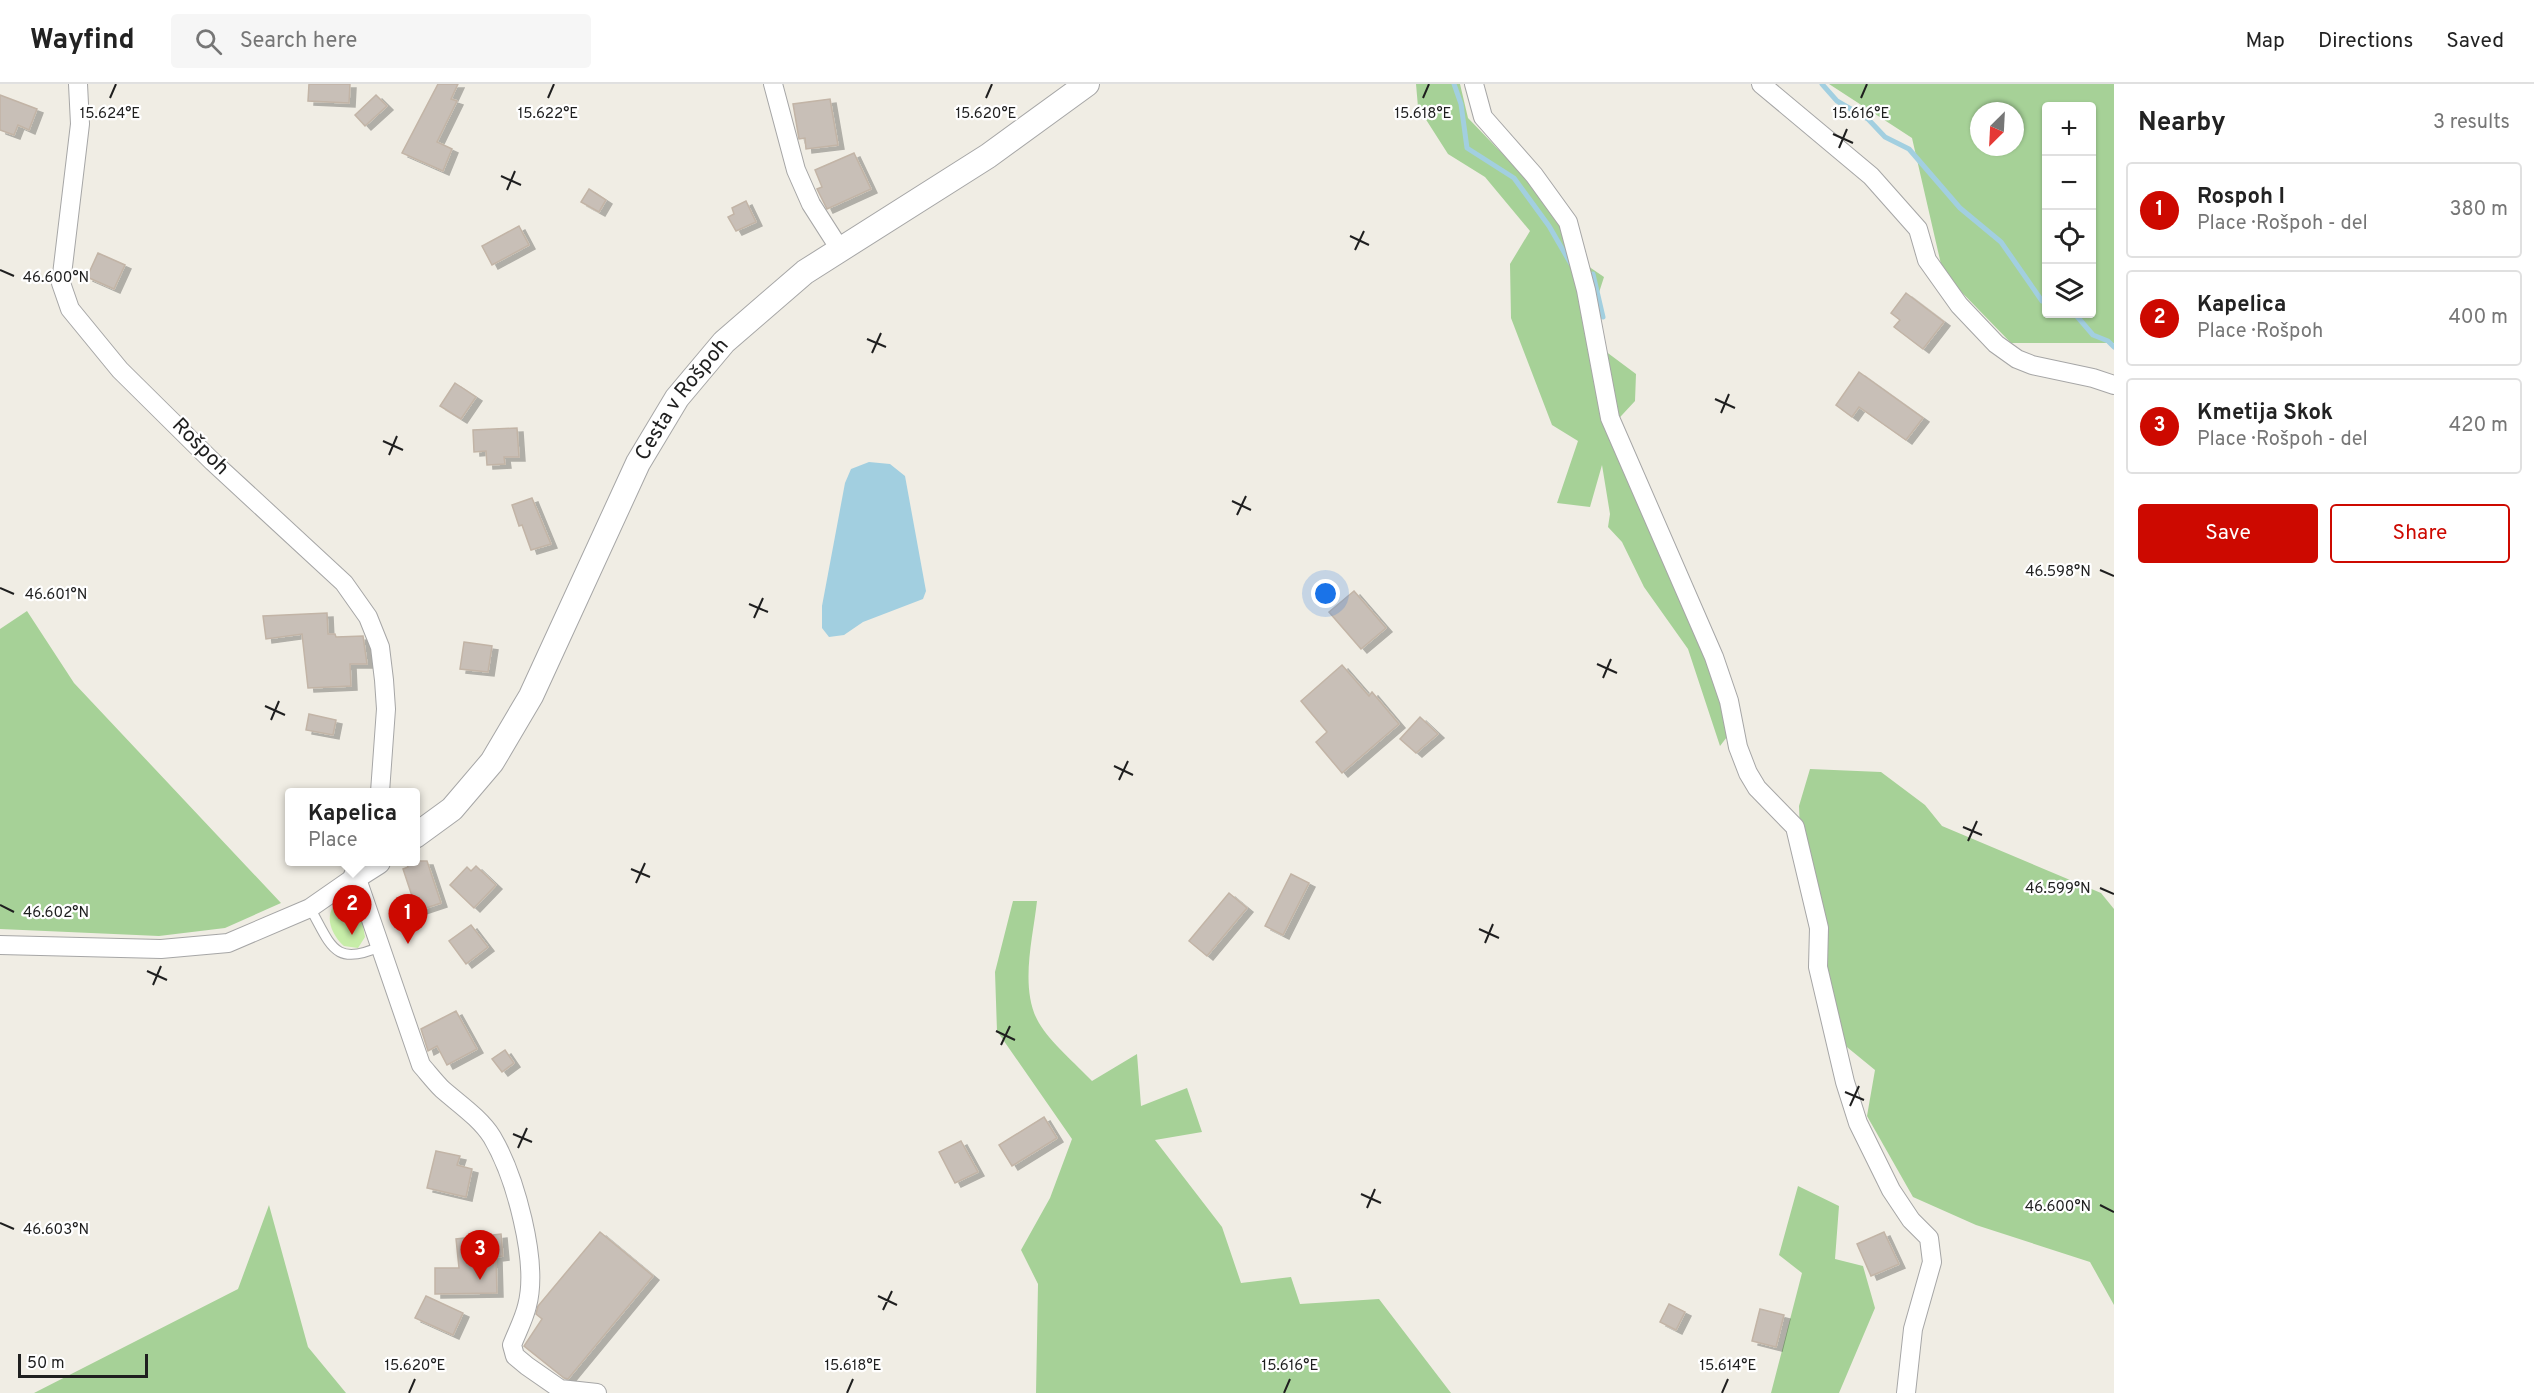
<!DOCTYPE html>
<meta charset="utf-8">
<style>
:root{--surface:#fff;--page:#f6f6f6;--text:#222;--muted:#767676;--line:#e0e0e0;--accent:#cd0900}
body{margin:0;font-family:Overpass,sans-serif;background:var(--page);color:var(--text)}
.controls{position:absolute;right:18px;top:18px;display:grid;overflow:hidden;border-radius:6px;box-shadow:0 2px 4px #0004}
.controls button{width:54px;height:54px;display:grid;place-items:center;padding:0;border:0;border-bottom:2px solid var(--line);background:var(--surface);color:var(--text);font:30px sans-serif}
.compass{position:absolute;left:1970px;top:18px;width:54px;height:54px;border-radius:50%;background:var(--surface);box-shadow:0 2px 4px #0004;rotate:204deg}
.scale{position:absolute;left:18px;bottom:15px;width:130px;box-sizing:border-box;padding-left:6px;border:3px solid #1f1f1f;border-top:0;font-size:16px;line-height:21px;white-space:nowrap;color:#1f1f1f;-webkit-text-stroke:4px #fff;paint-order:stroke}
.you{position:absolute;left:1326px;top:510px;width:21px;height:21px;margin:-15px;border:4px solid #fff;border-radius:50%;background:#1a73e8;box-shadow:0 0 0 9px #1a73e833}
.badge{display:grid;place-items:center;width:39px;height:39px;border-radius:50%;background:var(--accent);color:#fff;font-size:20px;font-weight:700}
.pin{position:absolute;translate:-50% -50px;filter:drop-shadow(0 2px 3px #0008)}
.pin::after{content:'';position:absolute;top:32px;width:21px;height:18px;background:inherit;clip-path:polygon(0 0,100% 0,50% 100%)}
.popup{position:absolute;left:285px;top:704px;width:135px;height:78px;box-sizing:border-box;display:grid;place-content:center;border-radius:6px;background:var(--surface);filter:drop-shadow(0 2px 4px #0005);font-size:20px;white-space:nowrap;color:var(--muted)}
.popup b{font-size:22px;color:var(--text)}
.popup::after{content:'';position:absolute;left:50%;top:100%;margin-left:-12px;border:12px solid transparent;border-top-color:var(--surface)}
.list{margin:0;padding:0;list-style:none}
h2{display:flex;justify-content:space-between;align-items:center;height:78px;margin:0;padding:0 24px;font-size:26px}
h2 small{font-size:20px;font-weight:400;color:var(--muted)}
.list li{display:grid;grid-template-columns:39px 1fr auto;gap:18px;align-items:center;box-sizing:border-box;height:96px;margin:0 12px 12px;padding:0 12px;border:2px solid var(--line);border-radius:6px}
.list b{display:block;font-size:22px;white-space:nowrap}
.list p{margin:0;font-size:20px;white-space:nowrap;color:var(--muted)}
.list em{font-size:20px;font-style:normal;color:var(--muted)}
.actions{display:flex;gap:12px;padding:18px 24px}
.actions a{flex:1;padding:14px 0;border:2px solid var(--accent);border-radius:6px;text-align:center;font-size:21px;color:var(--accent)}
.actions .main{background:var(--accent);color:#fff}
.icon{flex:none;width:33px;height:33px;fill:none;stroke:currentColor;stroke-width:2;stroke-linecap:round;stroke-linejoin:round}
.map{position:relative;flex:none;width:2114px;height:1309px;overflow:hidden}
header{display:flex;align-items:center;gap:36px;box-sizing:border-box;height:84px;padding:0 30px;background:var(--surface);border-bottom:2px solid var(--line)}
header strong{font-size:28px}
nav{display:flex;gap:33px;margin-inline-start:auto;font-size:21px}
.search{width:420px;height:54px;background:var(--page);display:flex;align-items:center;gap:15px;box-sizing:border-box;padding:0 21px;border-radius:6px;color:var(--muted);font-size:22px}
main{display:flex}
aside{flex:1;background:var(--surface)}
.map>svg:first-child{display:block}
.grass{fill:#c7eda8}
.forest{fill:#a6d197;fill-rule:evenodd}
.water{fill:#a2cfe0}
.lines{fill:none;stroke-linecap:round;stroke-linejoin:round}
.stream{stroke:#a2cfe0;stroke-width:5}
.building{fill:#c8bfb7;stroke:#c2b4a6;stroke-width:1.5;filter:url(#shadow)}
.service-casing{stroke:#a6a6a6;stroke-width:11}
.minor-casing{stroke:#a6a6a6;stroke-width:20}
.tertiary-casing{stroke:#a6a6a6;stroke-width:26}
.service{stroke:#fff;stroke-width:9}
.minor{stroke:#fff;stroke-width:18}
.tertiary{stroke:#fff;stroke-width:24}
.ticks{fill:none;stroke:#1f1f1f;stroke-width:2}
.labels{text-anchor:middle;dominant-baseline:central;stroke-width:4.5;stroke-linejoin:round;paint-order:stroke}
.street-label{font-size:21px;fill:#1f1f1f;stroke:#fff}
.ticks-label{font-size:15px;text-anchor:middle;fill:#1f1f1f;stroke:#fff;stroke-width:4.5;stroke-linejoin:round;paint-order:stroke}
</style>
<header>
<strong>Wayfind</strong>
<div class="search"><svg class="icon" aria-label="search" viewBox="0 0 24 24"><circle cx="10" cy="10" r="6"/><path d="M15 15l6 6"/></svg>Search here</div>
<nav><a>Map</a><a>Directions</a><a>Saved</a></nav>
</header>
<main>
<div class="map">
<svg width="2114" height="1309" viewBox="0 0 2114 1309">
<defs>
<filter id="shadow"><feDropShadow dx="6" dy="4" stdDeviation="0" flood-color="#0004"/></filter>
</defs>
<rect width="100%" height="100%" fill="#f0ede4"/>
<!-- grass -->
<path class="grass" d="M 338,818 L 348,819 L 361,831 L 365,853 L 358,864 L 344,862 C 332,852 322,830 338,818 Z"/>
<!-- forest -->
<g class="forest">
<path d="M 1416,0 L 1460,0 L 1468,34 L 1521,89 L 1565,148 L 1569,169 L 1604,193 L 1585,252 L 1636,290 L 1635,317 L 1610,344 L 1696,543 L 1730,649 L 1720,662 L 1688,565 L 1644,503 L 1622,458 L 1608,443 L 1610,430 L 1602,381 L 1590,423 L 1557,419 L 1578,357 L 1552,341 L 1511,234 L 1510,180 L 1530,147 L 1485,93 L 1448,70 L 1418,23 Z"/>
<path d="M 1829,0 L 2114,0 L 2114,259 L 2011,259 L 1943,189 L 1912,54 ZM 2046,22 L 2092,22 L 2092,230 L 2046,230 ZM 1979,27 L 2015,27 L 2015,63 L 1979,63 Z"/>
<path d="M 27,527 L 74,599 L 281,819 L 225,844 L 159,852 L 0,845 L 0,545 Z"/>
<path d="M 1810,685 L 1881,688 L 1925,721 L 1942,742 L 2101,809 L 2114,825 L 2114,1221 L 2090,1178 L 1976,1141 L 1913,1113 L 1867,1032 L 1875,986 L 1842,959 L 1802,803 L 1799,722 Z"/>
<path d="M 1013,817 L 1037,817 C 1033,854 1019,905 1039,939 C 1050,958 1076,980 1092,997 L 1137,970 L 1141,1022 L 1187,1004 L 1202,1048 L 1155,1056 L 1222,1143 L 1241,1199 L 1291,1193 L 1300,1220 L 1379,1215 L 1451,1309 L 1036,1309 L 1038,1200 L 1021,1166 L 1050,1114 L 1072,1055 L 997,947 L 995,888 Z"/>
<path d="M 1798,1102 L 1839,1122 L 1835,1175 L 1863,1182 L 1875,1224 L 1839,1309 L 1771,1309 L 1802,1189 L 1779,1171 Z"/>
<path d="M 269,1121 L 308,1263 L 346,1309 L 34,1309 L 238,1205 Z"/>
</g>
<!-- water -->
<path class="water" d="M 869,378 L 890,380 L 905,392 L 926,507 L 923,515 L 863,538 L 844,551 L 829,553 L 822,544 L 822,522 L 845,399 L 851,385 Z"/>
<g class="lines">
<!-- stream -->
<g class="stream">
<path d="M 1454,0 L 1461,20 L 1467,64 L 1514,94 L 1549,142 L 1571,180"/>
<path d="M 1822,0 L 1837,17 L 1868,35 L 1885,53 L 1909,65 L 1960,124 L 2001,158 L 2042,217 L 2046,219"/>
<path d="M 1593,190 L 1603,233"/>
<path d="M 2075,230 L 2093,251 L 2108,257 L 2114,263"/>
</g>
</g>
<!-- building -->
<g class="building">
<path d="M 309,0 L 350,0 L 349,19 L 308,17 Z"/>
<path d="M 438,0 L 458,0 L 451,15 L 457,17 L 437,58 L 452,65 L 443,87 L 402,69 Z"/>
<path d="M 0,11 L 37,25 L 29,46 L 18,41 L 14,51 L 0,46 Z"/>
<path d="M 376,11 L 387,22 L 365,42 L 355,31 Z"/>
<path d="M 830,15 L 838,61 L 806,65 L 805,54 L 799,55 L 793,20 Z"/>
<path d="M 854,69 L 871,105 L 827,125 L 817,105 L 822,103 L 815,86 Z"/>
<path d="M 589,105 L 606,116 L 599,128 L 581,118 Z"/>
<path d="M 746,117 L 756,138 L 736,147 L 728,133 L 734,130 L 732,124 Z"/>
<path d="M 519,142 L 529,161 L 492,181 L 482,162 Z"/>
<path d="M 98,169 L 125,181 L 114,205 L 87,193 Z"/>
<path d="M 1906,209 L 1944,238 L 1923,265 L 1894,243 L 1900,236 L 1891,229 Z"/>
<path d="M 1859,288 L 1923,334 L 1906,356 L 1859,323 L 1852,333 L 1836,321 Z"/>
<path d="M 455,299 L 476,313 L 461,335 L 440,322 Z"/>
<path d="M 517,344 L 519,373 L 504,373 L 505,380 L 487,381 L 486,367 L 474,368 L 473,346 Z"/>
<path d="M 532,414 L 551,460 L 531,466 L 522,441 L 519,442 L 512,421 Z"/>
<path d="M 1354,507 L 1386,544 L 1361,565 L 1329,528 Z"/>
<path d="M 327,529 L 328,550 L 335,550 L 336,553 L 363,552 L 367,580 L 350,580 L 351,602 L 308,604 L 302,550 L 266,555 L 263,532 Z"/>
<path d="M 464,558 L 492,562 L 488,588 L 460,585 Z"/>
<path d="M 1342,581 L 1369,612 L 1372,608 L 1399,640 L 1342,689 L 1316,658 L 1327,648 L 1301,617 Z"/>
<path d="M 309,630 L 336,636 L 333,651 L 306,646 Z"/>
<path d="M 1420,633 L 1438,650 L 1416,669 L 1400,655 Z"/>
<path d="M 406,777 L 427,777 L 441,819 L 417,827 L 403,785 L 408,783 Z"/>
<path d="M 476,782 L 496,801 L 474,824 L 450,801 L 467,783 L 471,787 Z"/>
<path d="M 1291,790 L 1309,799 L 1283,851 L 1265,842 Z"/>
<path d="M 1229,809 L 1247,824 L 1207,872 L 1189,857 Z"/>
<path d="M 471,841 L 488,863 L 466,880 L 449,857 Z"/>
<path d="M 456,927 L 477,965 L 447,981 L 437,962 L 428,967 L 421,945 Z"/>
<path d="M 505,966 L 514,979 L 502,988 L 492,975 Z"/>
<path d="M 1044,1033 L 1057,1054 L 1012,1082 L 999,1061 Z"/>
<path d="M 961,1057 L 978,1088 L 955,1099 L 939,1068 Z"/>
<path d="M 436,1067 L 460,1072 L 457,1081 L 472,1085 L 466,1113 L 427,1104 Z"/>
<path d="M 600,1148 L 653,1192 L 568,1295 L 564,1294 L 524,1262 L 542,1235 L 536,1230 L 538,1222 Z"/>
<path d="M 1884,1148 L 1899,1180 L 1871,1192 L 1857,1160 Z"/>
<path d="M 501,1150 L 503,1172 L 496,1173 L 497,1209 L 435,1210 L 435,1184 L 459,1184 L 456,1155 Z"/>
<path d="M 426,1212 L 463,1229 L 453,1251 L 415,1234 Z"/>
<path d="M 1669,1220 L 1685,1228 L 1676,1246 L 1660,1238 Z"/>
<path d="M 1760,1225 L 1784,1231 L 1776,1263 L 1752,1257 Z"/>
</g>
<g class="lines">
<defs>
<path id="service" d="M 310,824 C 331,861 334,884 381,862"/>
<g id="minor">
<path d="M 78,0 L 80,40 L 61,199 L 70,225 L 120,286 L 213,378 L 344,499 L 368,533 L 380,563 L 384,596 L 386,625 L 380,708"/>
<path d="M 773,0 L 796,86 L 811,120 L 841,167"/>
<path d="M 1474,0 L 1483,33 L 1534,91 L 1568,138 L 1586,206 L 1610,334 L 1714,573 L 1729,617 L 1738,663 L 1748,689 L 1757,704 L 1795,743 L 1819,844 L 1818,883 L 1845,998 L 1858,1039 L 1891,1106 L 1911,1136 L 1929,1154 L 1932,1178 L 1913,1245 L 1906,1309"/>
<path d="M 1761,0 L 1871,92 L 1918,145 L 1927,176 L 1959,221 L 1996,260 L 2017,275 L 2032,281 L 2093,294 L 2114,301"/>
<path d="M 356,792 L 421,981 C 428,989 435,998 442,1005 C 459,1020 480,1034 492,1053 C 515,1092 539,1178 527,1222 C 524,1235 517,1248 512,1261 L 515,1272 L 527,1282 L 560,1305 L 597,1309"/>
<path d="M 0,861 L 161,865 L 228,859 L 310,824 L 356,792 L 363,782"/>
</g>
<g id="tertiary">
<path id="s1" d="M 415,752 L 452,725 L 492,678 L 531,612 L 638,379 L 677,314 L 724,258 L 805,188 L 988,72 L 1087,0"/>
<path d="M 356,792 L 378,778"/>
</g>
</defs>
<!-- service casing -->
<use href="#service" class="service-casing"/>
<!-- minor casing -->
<use href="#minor" class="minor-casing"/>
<!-- tertiary casing -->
<use href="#tertiary" class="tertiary-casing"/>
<!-- service -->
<use href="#service" class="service"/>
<!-- minor -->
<use href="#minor" class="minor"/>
<!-- tertiary -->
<use href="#tertiary" class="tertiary"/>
</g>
<!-- ticks -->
<path class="ticks" d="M 110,14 L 116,0M 548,14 L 554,0M 986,14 L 992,0M 1423,14 L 1429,0M 1861,14 L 1867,0M 1833,50 L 1853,59M 1839,64 L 1847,45M 501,92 L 521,101M 507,106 L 515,87M 1350,152 L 1369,161M 1355,166 L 1364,147M 0,186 L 14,192M 867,255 L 886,263M 872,269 L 881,249M 1715,315 L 1735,324M 1721,329 L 1729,310M 383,357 L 403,366M 389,371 L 397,352M 1232,417 L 1251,426M 1237,431 L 1246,412M 2100,486 L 2114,492M 0,504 L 14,510M 749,520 L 768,528M 754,534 L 763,514M 1597,580 L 1617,589M 1603,594 L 1611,575M 265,622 L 285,631M 271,636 L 279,617M 1114,682 L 1133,691M 1119,696 L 1128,677M 1963,743 L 1982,751M 1968,757 L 1977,737M 631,785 L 650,793M 636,799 L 645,779M 2100,804 L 2114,810M 0,821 L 14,828M 1479,845 L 1499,854M 1485,859 L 1493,840M 147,887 L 167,896M 153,901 L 161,882M 996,947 L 1015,956M 1001,961 L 1010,942M 1845,1008 L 1864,1016M 1850,1022 L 1859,1002M 513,1050 L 532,1058M 518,1064 L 527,1044M 1361,1110 L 1381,1119M 2100,1121 L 2114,1128M 1367,1124 L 1375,1105M 0,1139 L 14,1145M 878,1212 L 897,1221M 883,1226 L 892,1207M 409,1309 L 415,1295M 847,1309 L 853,1295M 1284,1309 L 1290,1295M 1722,1309 L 1728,1295"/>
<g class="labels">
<!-- street labels -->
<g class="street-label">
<text stroke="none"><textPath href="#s1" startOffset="518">Cesta v Rošpoh</textPath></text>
<text transform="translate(200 363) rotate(45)">Rošpoh</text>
</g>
</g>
<g class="ticks-label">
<text x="110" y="34">15.624°E</text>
<text x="986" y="34">15.620°E</text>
<text x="1423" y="34">15.618°E</text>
<text x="1861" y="34">15.616°E</text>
<text x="548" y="34">15.622°E</text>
<text x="56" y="198">46.600°N</text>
<text x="2058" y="492">46.598°N</text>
<text x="56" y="515">46.601°N</text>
<text x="2058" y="809">46.599°N</text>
<text x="56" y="833">46.602°N</text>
<text x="2058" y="1127">46.600°N</text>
<text x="56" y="1150">46.603°N</text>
<text x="415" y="1286">15.620°E</text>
<text x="853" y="1286">15.618°E</text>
<text x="1290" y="1286">15.616°E</text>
<text x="1728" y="1286">15.614°E</text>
</g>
</svg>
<div class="controls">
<button>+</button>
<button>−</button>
<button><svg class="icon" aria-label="locate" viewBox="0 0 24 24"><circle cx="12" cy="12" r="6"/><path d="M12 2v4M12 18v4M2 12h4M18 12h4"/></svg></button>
<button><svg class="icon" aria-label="layers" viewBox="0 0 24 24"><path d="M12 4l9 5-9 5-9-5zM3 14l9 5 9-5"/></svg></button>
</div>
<svg class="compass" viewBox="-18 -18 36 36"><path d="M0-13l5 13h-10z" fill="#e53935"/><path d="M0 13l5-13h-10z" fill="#767676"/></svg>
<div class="scale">50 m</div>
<div class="you"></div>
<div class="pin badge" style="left:408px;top:860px">1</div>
<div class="pin badge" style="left:352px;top:851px">2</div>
<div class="popup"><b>Kapelica</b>Place</div>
<div class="pin badge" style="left:480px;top:1196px">3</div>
</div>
<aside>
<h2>Nearby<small>3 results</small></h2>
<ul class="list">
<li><span class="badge">1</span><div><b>Rospoh I</b><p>Place · Rošpoh - del</p></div><em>380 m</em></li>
<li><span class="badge">2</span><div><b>Kapelica</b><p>Place · Rošpoh</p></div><em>400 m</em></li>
<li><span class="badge">3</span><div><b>Kmetija Skok</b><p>Place · Rošpoh - del</p></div><em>420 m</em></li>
</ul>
<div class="actions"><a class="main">Save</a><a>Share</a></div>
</aside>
</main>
